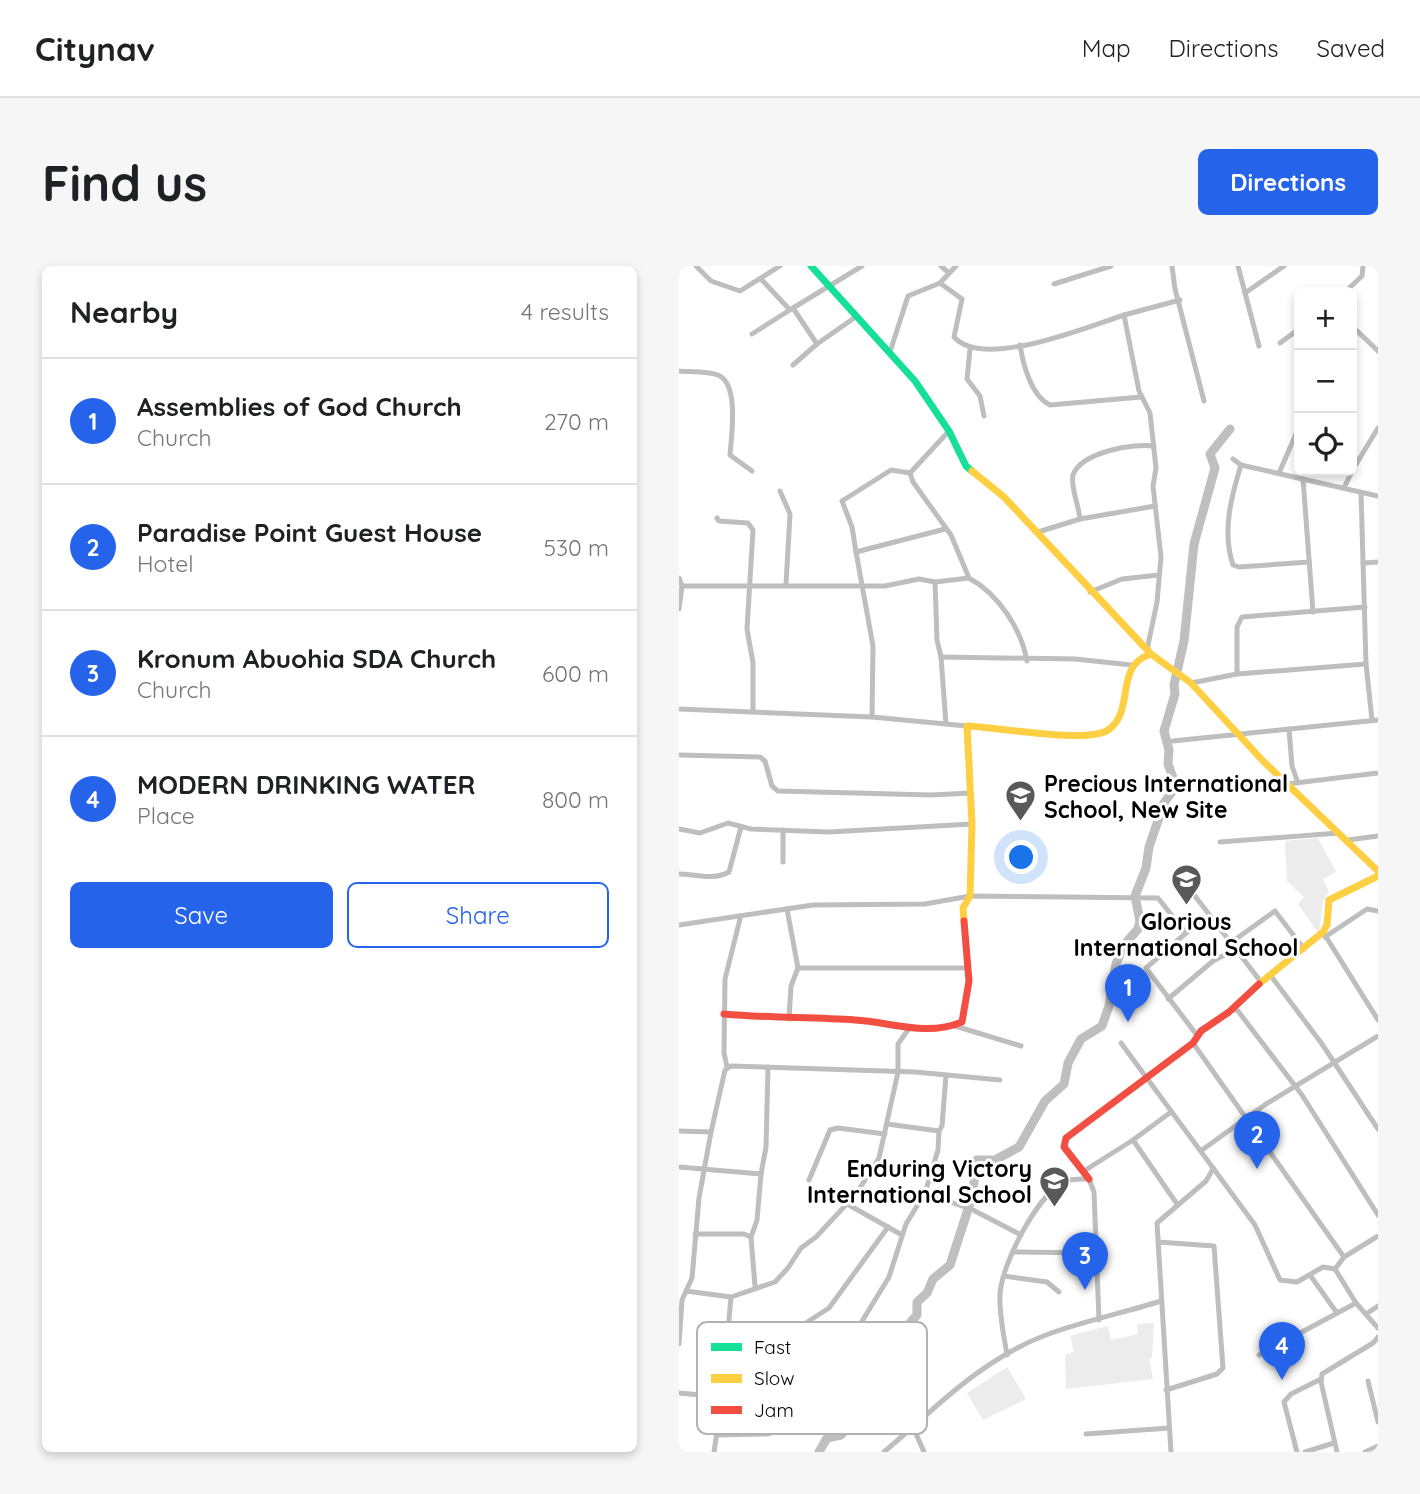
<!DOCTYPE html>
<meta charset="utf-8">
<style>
:root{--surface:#fff;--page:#f6f6f6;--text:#202124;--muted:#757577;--line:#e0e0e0;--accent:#2563eb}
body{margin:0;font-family:Quicksand,sans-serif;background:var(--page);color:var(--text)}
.controls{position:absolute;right:21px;top:21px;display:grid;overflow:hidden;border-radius:10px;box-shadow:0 4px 10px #0003}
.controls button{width:63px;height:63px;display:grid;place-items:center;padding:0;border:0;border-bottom:2px solid var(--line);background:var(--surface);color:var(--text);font:35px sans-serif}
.you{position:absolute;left:343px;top:592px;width:24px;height:24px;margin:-18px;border:5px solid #fff;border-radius:50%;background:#1a73e8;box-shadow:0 0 0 10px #1a73e833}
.badge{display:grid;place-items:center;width:46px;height:46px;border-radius:50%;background:var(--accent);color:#fff;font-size:23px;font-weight:700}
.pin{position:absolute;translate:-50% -58px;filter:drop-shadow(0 2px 4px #0008)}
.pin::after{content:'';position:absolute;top:37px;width:24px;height:21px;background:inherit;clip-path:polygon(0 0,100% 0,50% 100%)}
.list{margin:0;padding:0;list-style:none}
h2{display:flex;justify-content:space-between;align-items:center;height:91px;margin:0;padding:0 28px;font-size:30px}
h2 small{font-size:23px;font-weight:400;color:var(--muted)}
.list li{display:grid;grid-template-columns:46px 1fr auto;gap:21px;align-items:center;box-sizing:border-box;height:126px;padding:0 28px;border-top:2px solid var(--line)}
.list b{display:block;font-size:26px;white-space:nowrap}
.list p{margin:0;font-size:23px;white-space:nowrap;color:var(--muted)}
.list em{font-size:23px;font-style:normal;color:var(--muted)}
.actions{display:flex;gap:14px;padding:21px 28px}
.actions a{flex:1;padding:16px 0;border:2px solid var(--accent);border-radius:10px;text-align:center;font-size:24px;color:var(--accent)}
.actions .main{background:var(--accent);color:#fff}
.icon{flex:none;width:38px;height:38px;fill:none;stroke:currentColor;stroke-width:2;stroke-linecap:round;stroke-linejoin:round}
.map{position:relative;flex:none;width:699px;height:1186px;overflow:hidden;border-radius:10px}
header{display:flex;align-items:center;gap:42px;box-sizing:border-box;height:98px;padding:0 35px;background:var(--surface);border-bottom:2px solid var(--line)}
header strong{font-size:33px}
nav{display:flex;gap:38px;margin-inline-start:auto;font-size:24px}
.intro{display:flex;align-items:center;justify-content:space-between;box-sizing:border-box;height:168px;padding:0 42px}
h1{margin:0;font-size:49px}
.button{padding:18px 32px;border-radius:10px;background:var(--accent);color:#fff;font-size:24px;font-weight:700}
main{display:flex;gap:42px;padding:0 42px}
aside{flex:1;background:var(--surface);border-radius:10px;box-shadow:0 4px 10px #0003}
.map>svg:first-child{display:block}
.green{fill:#ececec}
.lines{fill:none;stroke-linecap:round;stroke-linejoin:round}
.river{stroke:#bfbfbf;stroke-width:9}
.street{stroke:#bebebe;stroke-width:5}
.fast{stroke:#16e098;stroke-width:7}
.slow{stroke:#ffcf43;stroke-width:7}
.jam{stroke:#f24e42;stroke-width:7}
.labels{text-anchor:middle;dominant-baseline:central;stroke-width:6;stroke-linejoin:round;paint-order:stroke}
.poi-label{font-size:23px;font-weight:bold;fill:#000;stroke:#fff;text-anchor:start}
.key{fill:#fff;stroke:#b2b2b2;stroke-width:2}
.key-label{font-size:19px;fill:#000}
</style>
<header>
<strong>Citynav</strong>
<nav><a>Map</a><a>Directions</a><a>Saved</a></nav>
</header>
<div class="intro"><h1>Find us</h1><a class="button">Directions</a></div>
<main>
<aside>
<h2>Nearby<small>4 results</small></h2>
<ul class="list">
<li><span class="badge">1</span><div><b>Assemblies of God Church</b><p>Church</p></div><em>270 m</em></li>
<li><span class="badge">2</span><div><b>Paradise Point Guest House</b><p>Hotel</p></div><em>530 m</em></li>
<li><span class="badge">3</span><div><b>Kronum Abuohia SDA Church</b><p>Church</p></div><em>600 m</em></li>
<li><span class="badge">4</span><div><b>MODERN DRINKING WATER</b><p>Place</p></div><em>800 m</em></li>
</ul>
<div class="actions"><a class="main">Save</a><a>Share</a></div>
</aside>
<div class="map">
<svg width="699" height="1186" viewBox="0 0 699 1186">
<rect width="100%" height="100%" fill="#fff"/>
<!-- green -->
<g class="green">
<path d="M 639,572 L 657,606 L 644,613 L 650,626 L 644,635 L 640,668 L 619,638 L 625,631 L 608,615 L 606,575 Z"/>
<path d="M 475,1057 L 473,1091 L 470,1093 L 474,1113 L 387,1123 L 386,1089 L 395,1085 L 391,1070 L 429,1060 L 432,1074 L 459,1068 L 458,1058 Z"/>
<path d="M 328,1101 L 347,1133 L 304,1154 L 288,1127 Z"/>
</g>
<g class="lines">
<!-- river -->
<path class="river" d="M 140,1186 L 148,1172 L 162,1169 L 192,1137 L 206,1115 L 209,1081 L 238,1049 L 238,1036 L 248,1027 L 254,1013 L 271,999 L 293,931 L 298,894 L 316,894 L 340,881 L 366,835 L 385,818 L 389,797 L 402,773 L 423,760 L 430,740 L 437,698 L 445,679 L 459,663 L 461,655 L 456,630 L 467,602 L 470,581 L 485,537 L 497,520 L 489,498 L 490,484 L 485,465 L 496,428 L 495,419 L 505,375 L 515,278 L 536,202 L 531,188 L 551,163"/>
<!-- street -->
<g class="street">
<path d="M 17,0 L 32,15 L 61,25 L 101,0"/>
<path d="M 262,0 L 270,7"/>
<path d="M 493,0 L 496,23 L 525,135"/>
<path d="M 559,0 L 580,80"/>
<path d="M 82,13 L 111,44"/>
<path d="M 261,17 L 283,33 L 275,71 C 304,104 408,61 445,49"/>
<path d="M 375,18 L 432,0"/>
<path d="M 666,26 L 683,10 L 684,0"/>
<path d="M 566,27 L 605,0"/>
<path d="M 673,60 L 699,85"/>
<path d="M 73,68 L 114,42"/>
<path d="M 601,77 L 620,63"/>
<path d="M 138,78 L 178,50"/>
<path d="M 341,79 C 344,98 352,130 371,139 L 462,131"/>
<path d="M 291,83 L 288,113 L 301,130 L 305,150"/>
<path d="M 211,86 L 229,30 L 261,17 L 277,0"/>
<path d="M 114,99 L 138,78 L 114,42 L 183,0"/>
<path d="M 0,105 C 12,106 28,105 39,109 C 61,118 52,172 51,189 L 73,205"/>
<path d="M 554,193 L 562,199 L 699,230"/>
<path d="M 562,199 C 552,231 543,266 554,299 L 560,301 L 630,296"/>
<path d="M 673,205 L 699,162"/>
<path d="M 600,207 L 620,161"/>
<path d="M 624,213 L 634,346"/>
<path d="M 665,222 L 673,205"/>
<path d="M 101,225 L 111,248 L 107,318"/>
<path d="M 682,227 L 687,398 L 693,454"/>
<path d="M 38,252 L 40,255 L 69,257 L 74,264 L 68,363 L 74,397 L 74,445"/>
<path d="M 401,253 C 400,240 391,220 394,209 C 402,186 455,177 475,180"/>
<path d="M 359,266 L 401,253 L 476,240"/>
<path d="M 177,286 L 173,261 L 163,235 L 212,204 L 231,207"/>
<path d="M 684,297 L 699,296"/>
<path d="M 0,312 L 3,320 L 0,343"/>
<path d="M 290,312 C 319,328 342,362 348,395"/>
<path d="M 256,316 L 258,374 L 262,391 L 267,458"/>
<path d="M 3,320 L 206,320 L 240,313 L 256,316 L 290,312 L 272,269 L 234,216 L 231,207 L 270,165"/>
<path d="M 411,326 L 443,313 L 480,309"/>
<path d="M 468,384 L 478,336 L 482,291 L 474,220 L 477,202 L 471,147 L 460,125 L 445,49 L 501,34"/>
<path d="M 262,391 L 396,393 L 453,399"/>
<path d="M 558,408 L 558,361 L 563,351 L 686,341"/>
<path d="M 512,417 L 558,408 L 687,398"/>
<path d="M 0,443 L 193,451 L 288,460"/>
<path d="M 193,451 L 194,380 L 177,286 L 266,263"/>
<path d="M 610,463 L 613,500 L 619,517"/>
<path d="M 494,475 L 699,454"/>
<path d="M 0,489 L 81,491 L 86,495 L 93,520 L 99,525 L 252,529 L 292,527"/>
<path d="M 527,520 L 608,518 L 699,507"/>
<path d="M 0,563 L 21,567 L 49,557 L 72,563 L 150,566 L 293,558"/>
<path d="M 669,574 L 699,570"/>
<path d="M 541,576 L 660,567"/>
<path d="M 104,596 L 104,564"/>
<path d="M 0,608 C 17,608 33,615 50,606 L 62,561"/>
<path d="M 506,617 L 582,716"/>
<path d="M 108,643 L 119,702 L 112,720 L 110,753"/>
<path d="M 0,659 L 134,639 L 246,638 L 291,630 L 479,632 L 507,667"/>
<path d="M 644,666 L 699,754"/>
<path d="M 646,671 L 688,643 L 699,645"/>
<path d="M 550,678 L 596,645 L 625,683"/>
<path d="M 119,702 L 287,702"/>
<path d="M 592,710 L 643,778 L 699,863"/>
<path d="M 489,733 L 534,695 L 555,684"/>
<path d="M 554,743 L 559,745 L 623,829 L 699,949"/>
<path d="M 276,760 L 342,780"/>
<path d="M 517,768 L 467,702 L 507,667 L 531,652"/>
<path d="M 442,777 L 576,959 L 601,1014 L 618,1016 L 644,1001 L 656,1003 L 665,991 L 699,970"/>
<path d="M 514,777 L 665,991"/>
<path d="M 48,801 L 45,787 L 46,713 L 61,653"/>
<path d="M 492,846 L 454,874 L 498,938"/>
<path d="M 208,858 L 260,865 L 263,860 L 267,809"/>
<path d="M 0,865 L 32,866 L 46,804 L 52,800 L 236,806 L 321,814"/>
<path d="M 523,884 L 587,838 L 699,770"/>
<path d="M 0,901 L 82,908 L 78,954 L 72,971"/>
<path d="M 405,905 L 454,874"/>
<path d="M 82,908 L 87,881 L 89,801"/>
<path d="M 130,914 L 151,864 L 159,862 L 206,868"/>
<path d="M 246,927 L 259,884 L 260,865"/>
<path d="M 168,938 L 223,969"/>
<path d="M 16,968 L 65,968 L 72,971 L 76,1020"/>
<path d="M 479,976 L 535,980 L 544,1102 L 538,1108 L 487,1124"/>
<path d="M 334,986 L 415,987"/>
<path d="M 656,1003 L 677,1037 L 699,1062"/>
<path d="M 631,1009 L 658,1047"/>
<path d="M 325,1010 L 368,1016 L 380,1026"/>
<path d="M 7,1025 L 52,1031 L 96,1016 L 109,1002 L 122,982 L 137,971 L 177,928 L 200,892 L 219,806 L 219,778 L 231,761"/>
<path d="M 687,1048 L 699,1040"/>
<path d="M 108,1072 L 135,1116 L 140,1117 L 152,1106 L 210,1011 L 227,958 L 246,927 L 294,944 L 342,969"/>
<path d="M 0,1078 L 3,1034 L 13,1012 L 20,932 L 32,866"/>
<path d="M 88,1082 L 150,1042 L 209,961"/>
<path d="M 328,1089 C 325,1070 320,1048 321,1029 C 322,999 357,932 383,917 C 391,912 402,913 410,913 L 415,926 L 420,1054"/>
<path d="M 580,1089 L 677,1037"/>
<path d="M 689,1115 L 699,1156"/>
<path d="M 0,1127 L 43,1131 L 52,1031"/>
<path d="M 42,1140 L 70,1144 L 109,1134"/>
<path d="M 407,1168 L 490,1162"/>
<path d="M 38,1169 L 89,1168 L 120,1157 L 88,1082 L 77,1068"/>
<path d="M 35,1186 L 42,1138"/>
<path d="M 205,1186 L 234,1161"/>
<path d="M 245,1186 L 234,1161 C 273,1125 316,1088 367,1069 C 404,1055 444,1047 482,1035"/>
<path d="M 492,1186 L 478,957 L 527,915 L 534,903"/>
<path d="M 618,1186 L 605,1136 L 612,1128 L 642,1113"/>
<path d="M 626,1186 L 655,1177"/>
<path d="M 658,1186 L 642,1116 L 643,1108 L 694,1077 L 699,1071"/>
<path d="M 686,1186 L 699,1180"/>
</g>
<!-- fast -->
<path class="fast" d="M 132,0 L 236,115 L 270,165 L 287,200 L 293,205"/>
<!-- slow -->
<g class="slow">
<path d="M 293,205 L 325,231 L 472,388 L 512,417 L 584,495 L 699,605"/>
<path d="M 285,655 L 284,642 L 291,630 L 293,558 L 288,460 C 317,461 407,478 429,464 C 457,445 434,400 472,388"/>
<path d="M 580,718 L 644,666 L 648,659 L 650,634 L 699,610"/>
</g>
<!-- jam -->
<g class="jam">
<path d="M 45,748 C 89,752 132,751 176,754 C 212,756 247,771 283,756 L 290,715 L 285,655"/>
<path d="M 410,913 L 385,881 L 387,872 L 514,777 L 522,765 L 550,746 L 580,718"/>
</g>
</g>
<!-- icons -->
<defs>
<symbol id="school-pin" viewBox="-11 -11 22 30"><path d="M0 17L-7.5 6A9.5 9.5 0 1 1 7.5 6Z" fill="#595959" stroke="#fff"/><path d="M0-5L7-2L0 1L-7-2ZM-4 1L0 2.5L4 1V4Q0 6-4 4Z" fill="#fff"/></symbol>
</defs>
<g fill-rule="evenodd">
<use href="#school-pin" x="324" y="512" width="35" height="47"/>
<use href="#school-pin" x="490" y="596" width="35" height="47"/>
<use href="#school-pin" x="358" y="898" width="35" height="47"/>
</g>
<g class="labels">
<!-- poi labels -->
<g class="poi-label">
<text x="365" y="517">Precious International<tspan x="365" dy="26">School, New Site</tspan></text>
<text x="507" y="655" text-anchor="middle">Glorious<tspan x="507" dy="26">International School</tspan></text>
<text x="353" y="902" text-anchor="end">Enduring Victory<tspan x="353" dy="26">International School</tspan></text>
</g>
</g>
<!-- legend -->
<rect x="18" y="1056" width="230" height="112" rx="10" class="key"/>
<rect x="32" y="1077" width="31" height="8" fill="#16e098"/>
<rect x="32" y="1108" width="31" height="9" fill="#ffcf43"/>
<rect x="32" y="1140" width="31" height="8" fill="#f24e42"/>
<g class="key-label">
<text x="75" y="1088">Fast</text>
<text x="75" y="1119">Slow</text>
<text x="75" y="1151">Jam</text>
</g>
</svg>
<div class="controls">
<button>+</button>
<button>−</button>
<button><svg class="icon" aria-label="locate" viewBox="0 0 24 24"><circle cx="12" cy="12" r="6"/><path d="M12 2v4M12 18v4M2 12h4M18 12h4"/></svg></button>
</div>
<div class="you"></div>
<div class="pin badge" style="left:449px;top:756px">1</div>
<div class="pin badge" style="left:578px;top:903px">2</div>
<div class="pin badge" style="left:406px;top:1024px">3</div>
<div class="pin badge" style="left:603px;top:1114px">4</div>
</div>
</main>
